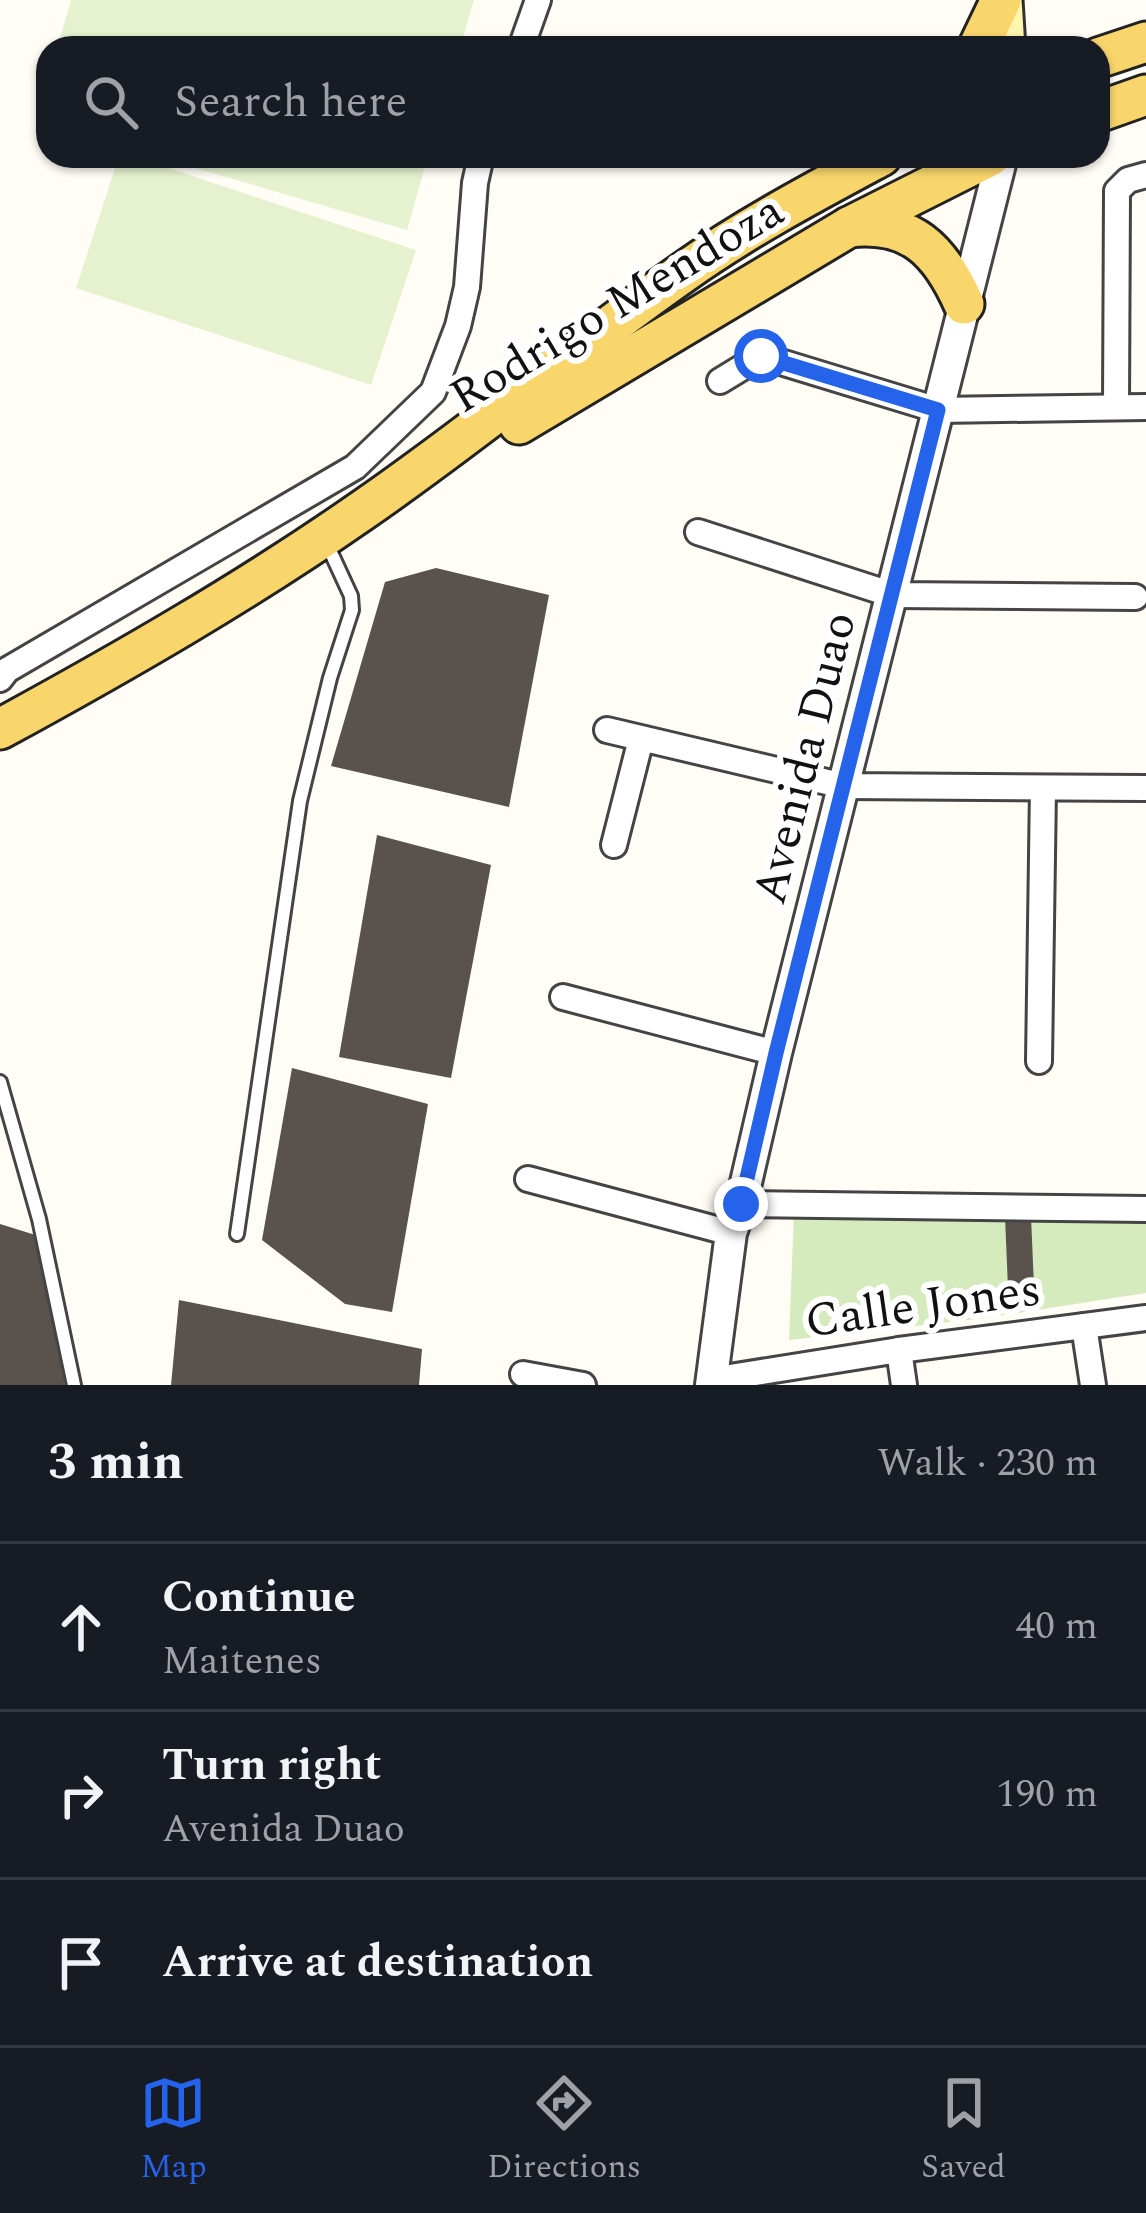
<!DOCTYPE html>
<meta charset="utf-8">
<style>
:root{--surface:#171b24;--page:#20242c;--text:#f1f3f6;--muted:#9ea1a6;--line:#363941;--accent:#2563eb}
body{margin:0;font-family:Spectral,serif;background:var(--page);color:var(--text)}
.stop{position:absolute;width:36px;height:36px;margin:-27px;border:9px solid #2563eb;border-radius:50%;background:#fff}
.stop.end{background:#2563eb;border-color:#fff;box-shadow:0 3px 12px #0008}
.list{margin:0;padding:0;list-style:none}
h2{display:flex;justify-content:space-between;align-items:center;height:156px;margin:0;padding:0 48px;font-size:51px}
h2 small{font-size:39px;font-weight:400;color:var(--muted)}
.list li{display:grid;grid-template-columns:78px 1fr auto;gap:36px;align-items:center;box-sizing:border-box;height:168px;padding:0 48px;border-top:3px solid var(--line)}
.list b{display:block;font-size:45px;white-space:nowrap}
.list p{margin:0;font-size:39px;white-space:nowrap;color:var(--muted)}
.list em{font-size:39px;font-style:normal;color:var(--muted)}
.icon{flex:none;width:66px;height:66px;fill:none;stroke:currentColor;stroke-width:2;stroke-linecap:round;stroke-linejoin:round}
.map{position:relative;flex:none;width:1146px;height:1385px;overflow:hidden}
.search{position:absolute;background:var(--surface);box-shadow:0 3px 9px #0004;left:36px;right:36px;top:36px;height:132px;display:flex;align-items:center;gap:30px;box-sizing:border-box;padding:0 42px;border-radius:36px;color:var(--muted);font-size:45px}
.sheet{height:660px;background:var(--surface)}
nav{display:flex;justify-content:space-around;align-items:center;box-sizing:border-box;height:168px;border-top:3px solid var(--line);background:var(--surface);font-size:33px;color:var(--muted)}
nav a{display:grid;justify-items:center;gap:6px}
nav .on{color:var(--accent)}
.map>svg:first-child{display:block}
.green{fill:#d5ebbd}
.pitch{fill:#e6f2cf}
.building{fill:#5a524d}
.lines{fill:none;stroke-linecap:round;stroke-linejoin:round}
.service-casing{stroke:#444;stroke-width:18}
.minor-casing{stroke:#444;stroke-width:30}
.tertiary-casing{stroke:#444;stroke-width:36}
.secondary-casing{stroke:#333;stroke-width:39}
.primary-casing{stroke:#222;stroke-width:45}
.service{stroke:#fff;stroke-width:12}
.minor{stroke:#fff;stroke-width:24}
.tertiary{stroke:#fff;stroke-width:30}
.secondary{stroke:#fff6b0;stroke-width:33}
.primary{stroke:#f9d66b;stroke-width:39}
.route{stroke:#2563eb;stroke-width:15}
.labels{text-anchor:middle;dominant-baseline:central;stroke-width:12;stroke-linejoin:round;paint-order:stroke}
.street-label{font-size:48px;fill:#111;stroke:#fff}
</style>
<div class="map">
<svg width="1146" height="1385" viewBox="0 0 1146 1385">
<rect width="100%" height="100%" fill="#fffdf5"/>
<!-- green -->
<path class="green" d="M 794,1212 L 1146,1218 L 1146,1293 L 985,1318 L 789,1340 Z"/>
<!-- pitch -->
<g class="pitch">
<path d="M 71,0 L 474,0 L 460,48 L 57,48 Z"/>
<path d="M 119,156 L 132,156 L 416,250 L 371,385 L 76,288 Z"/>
<path d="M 154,156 L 428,156 L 407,230 Z"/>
</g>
<!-- building -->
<g class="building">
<path d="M 436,568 L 549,595 L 509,807 L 331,766 L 385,582 Z"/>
<path d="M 377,835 L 491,865 L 451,1078 L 339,1057 Z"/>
<path d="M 292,1068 L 428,1104 L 392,1312 L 345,1304 L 262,1240 Z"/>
<path d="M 1031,1216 L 1034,1287 L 1008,1288 L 1005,1217 Z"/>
<path d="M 0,1224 L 45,1238 L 65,1385 L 0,1385 Z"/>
<path d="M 179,1300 L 422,1349 L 419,1385 L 171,1385 Z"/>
</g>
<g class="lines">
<defs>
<g id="service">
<path d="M 0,1082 L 39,1219 L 74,1385"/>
<path d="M 237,1234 L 300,801 L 330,678 L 352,610 L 351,596 L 327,544"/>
</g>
<g id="minor">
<path d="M 521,48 L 538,0"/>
<path d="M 720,381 L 761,356 L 938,410 L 1146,407"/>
<path d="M 1116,407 L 1117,191 L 1128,180 L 1146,175"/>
<path d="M 698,532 L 893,595 L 1135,597"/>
<path d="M 0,679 L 7,670 L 355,467 L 433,392 L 458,326 L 467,287 L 475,183 L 481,156"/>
<path d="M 607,730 L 844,786 L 1146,788"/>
<path d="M 614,845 L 641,739"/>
<path d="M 563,997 L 776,1053"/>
<path d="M 1039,1061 L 1043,788"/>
<path d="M 528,1179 L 731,1233"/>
<path d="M 741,1204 L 1146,1209"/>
<path d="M 1084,1326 L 1093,1385"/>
<path d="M 899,1350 L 904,1385"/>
<path d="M 523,1374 L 583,1385"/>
<path d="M 711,1380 L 899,1350 L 1146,1318"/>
</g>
<path id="tertiary" d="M 711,1385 L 731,1233 L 741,1204 L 776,1053 L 1002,156"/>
<path id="secondary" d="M 1005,0 L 1008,48"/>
<g id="primary">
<path d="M 978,48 L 1001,0"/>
<path d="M 1098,58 L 1146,42"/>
<path d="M 1098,112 L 1146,95"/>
<path d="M 849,227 C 911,220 940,250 964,304"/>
<path d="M 519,424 L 849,227 L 990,156"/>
<path d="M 0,729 C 123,662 245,592 360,512 C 471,436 574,349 684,272 C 746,228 814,192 881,156"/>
</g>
</defs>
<!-- service casing -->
<use href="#service" class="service-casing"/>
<!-- minor casing -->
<use href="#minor" class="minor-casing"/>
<!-- tertiary casing -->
<use href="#tertiary" class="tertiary-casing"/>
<!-- secondary casing -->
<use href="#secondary" class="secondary-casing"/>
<!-- primary casing -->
<use href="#primary" class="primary-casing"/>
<!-- service -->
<use href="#service" class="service"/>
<!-- minor -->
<use href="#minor" class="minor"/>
<!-- tertiary -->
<use href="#tertiary" class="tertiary"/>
<!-- secondary -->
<use href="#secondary" class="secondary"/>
<!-- primary -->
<use href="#primary" class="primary"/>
</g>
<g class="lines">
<!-- route -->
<path class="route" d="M 741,1204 L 776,1053 L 938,410 L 761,356"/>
</g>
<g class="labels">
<!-- street labels -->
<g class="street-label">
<text transform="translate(617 304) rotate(-31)">Rodrigo Mendoza</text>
<text transform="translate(805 758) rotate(-76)">Avenida Duao</text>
<text transform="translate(923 1306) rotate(-8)">Calle Jones</text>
</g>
</g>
</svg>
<div class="stop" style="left:761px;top:356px"></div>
<div class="stop end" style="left:741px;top:1204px"></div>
<div class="search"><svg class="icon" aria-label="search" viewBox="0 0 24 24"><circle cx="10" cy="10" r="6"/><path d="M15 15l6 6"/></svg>Search here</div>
</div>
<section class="sheet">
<h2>3 min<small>Walk · 230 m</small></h2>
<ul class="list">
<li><svg class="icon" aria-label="ahead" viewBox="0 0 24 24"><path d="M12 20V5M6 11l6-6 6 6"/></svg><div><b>Continue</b><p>Maitenes</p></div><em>40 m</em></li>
<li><svg class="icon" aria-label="right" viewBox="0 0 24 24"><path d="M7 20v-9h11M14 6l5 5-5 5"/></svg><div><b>Turn right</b><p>Avenida Duao</p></div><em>190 m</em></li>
<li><svg class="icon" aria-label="arrive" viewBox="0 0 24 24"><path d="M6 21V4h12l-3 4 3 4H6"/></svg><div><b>Arrive at destination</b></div></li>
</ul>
</section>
<nav>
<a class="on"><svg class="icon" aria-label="map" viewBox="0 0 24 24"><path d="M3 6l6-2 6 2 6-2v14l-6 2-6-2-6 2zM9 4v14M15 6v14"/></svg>Map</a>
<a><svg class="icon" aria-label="directions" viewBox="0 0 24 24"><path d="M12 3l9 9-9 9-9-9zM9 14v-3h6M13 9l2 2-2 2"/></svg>Directions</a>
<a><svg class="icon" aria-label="saved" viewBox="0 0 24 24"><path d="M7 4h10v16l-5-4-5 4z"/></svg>Saved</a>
</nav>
